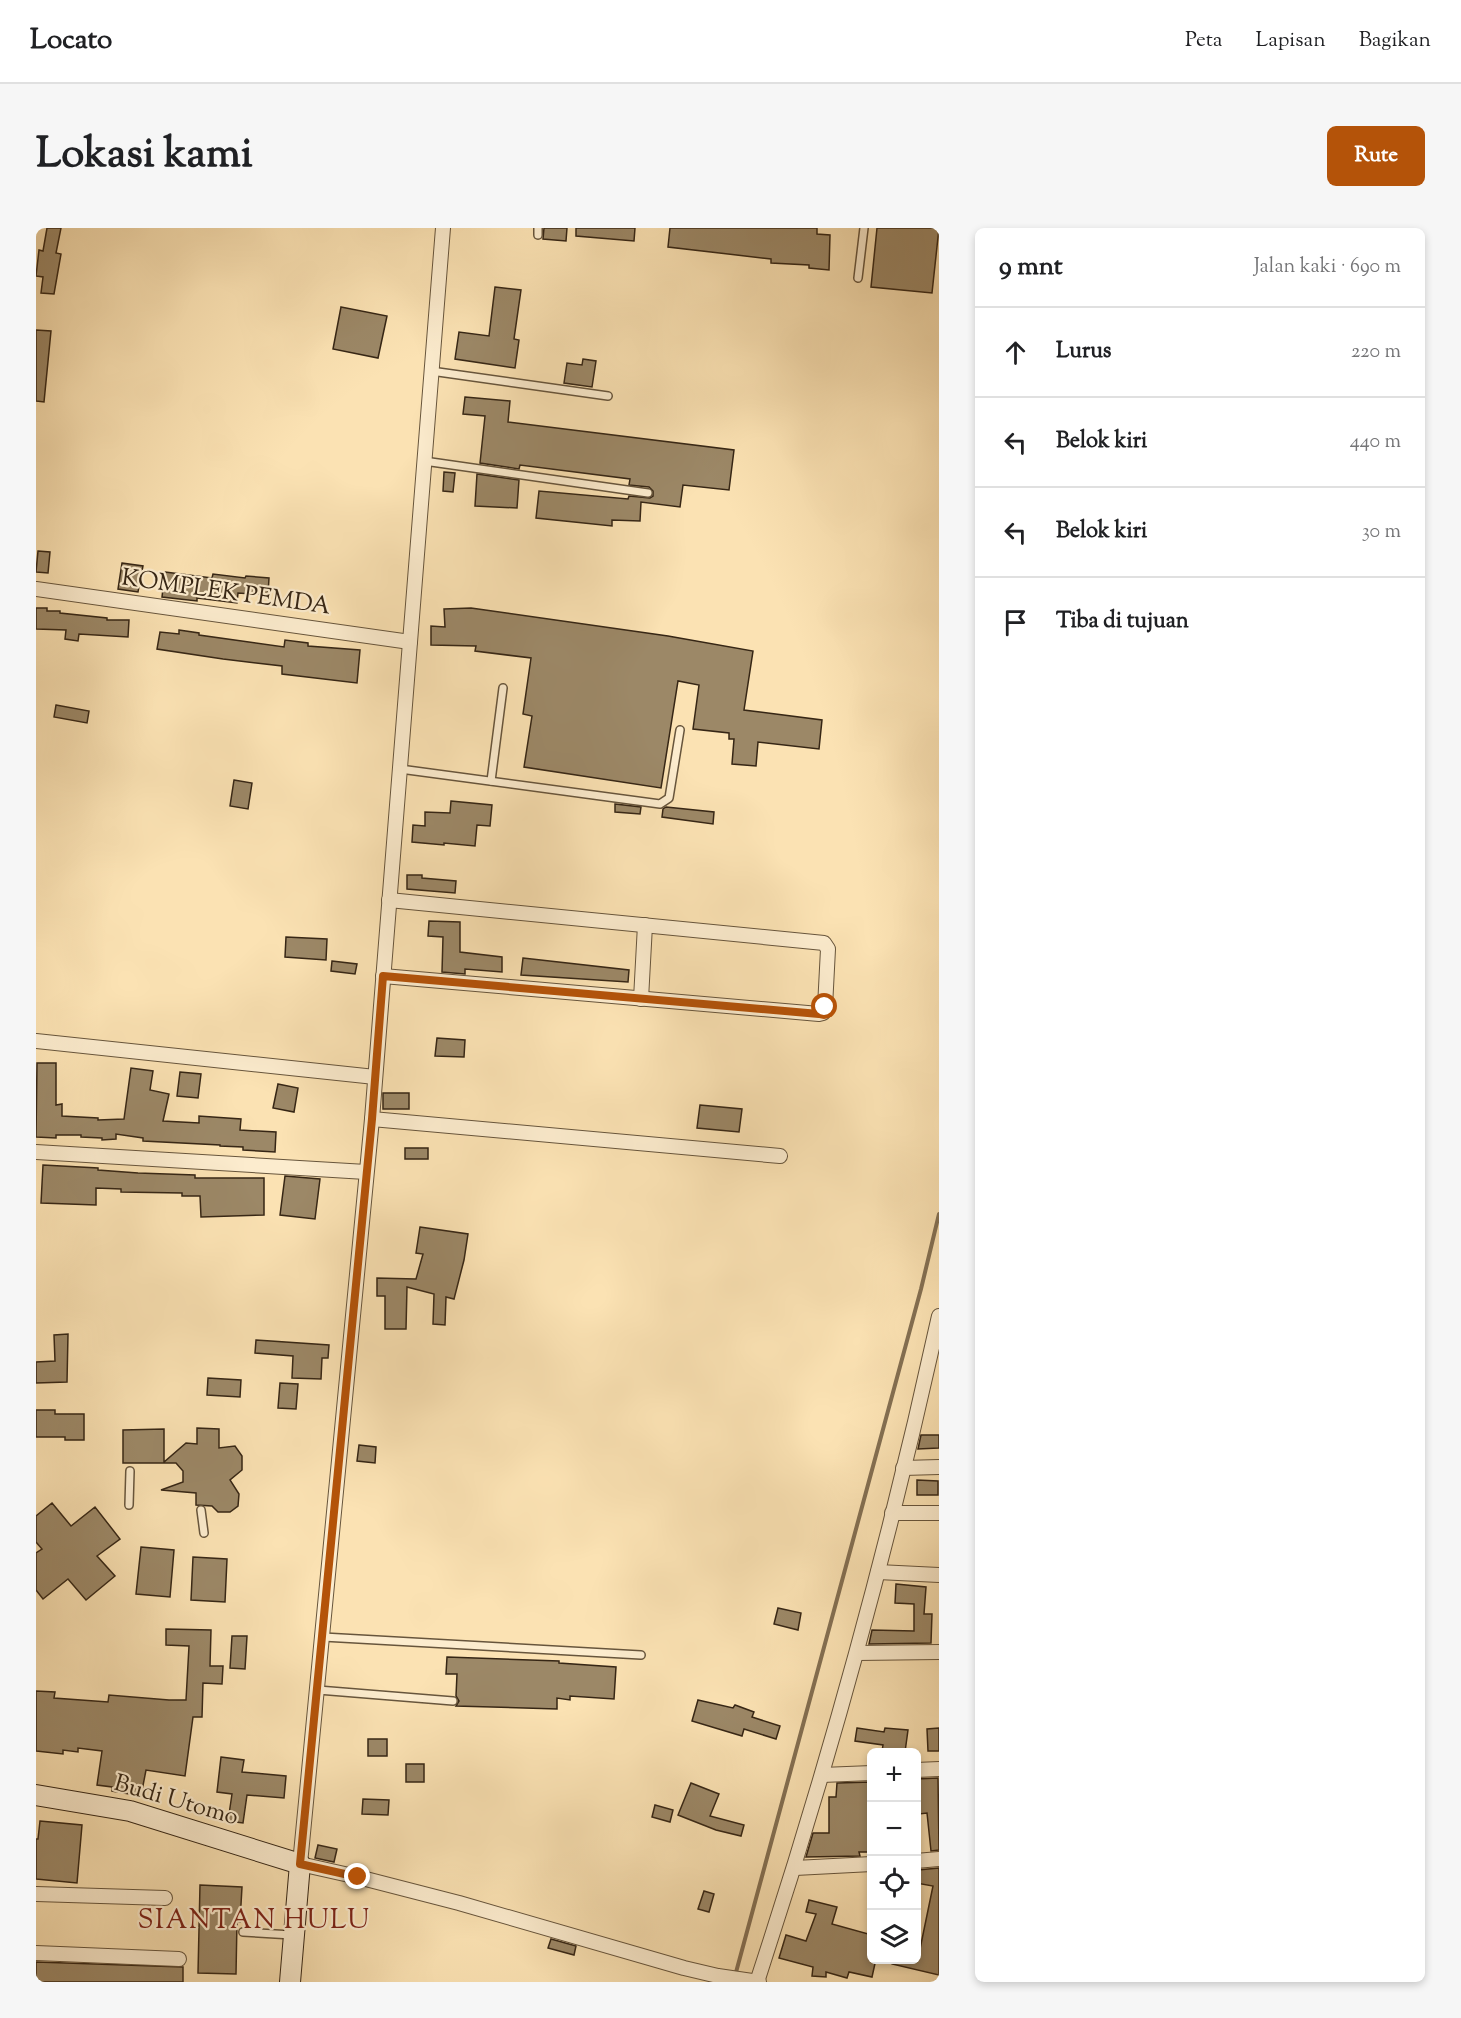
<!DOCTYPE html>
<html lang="id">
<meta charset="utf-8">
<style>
:root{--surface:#fff;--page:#f6f6f6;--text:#202124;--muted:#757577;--line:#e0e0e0;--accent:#b45309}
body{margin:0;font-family:"Sorts Mill Goudy",serif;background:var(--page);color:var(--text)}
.controls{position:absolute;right:18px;bottom:18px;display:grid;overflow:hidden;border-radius:9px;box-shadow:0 3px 9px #0003}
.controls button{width:54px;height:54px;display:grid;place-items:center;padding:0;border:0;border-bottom:2px solid var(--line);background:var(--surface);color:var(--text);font:30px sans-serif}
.stop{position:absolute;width:18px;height:18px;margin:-14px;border:4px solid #b45309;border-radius:50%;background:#fff}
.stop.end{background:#b45309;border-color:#fff;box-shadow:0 2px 6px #0008}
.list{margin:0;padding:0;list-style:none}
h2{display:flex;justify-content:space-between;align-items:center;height:78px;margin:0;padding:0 24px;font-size:26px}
h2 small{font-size:20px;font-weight:400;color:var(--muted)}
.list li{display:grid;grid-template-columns:39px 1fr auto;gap:18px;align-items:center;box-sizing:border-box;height:90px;padding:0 24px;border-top:2px solid var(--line)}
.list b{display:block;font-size:22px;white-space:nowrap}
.list em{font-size:20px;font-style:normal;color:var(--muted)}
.icon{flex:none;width:33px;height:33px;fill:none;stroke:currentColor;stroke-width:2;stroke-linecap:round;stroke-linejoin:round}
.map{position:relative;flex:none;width:903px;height:1754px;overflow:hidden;border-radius:9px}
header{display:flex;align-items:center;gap:36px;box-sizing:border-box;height:84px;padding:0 30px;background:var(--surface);border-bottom:2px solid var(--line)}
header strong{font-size:28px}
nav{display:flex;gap:33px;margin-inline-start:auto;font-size:21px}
.intro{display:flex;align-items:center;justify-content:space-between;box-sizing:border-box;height:144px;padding:0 36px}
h1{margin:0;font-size:42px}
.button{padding:15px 27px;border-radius:9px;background:var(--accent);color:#fff;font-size:21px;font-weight:700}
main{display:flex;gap:36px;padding:0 36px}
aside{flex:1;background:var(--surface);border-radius:9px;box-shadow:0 3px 9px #0003}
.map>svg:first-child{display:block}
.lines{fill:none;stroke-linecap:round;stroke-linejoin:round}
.stream{stroke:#847053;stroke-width:4}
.building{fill:#9c8867;stroke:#362615;stroke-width:1.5}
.lane-casing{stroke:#67553c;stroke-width:10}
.street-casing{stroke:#67553c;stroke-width:16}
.secondary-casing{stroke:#362615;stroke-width:22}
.lane{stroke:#fcecce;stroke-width:7}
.street{stroke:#fcecce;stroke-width:14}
.secondary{stroke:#fcecce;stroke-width:20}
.route{stroke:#b45309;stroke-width:8}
.labels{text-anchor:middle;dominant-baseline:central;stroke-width:4.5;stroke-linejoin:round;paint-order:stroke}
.street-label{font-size:24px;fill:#362615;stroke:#fcecce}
.quarter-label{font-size:27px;letter-spacing:1.5px;fill:#7a1f14;stroke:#fcecce}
</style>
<header>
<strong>Locato</strong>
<nav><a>Peta</a><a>Lapisan</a><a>Bagikan</a></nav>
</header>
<div class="intro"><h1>Lokasi kami</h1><a class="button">Rute</a></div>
<main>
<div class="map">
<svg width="903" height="1754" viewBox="0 0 903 1754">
<rect width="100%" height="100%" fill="#fbe2b3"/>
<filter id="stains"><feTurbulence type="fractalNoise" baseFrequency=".00333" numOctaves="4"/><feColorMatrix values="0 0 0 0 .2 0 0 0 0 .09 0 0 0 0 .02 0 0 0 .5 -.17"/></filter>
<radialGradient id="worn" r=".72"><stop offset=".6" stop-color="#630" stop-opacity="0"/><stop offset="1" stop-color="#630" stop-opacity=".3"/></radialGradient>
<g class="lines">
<!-- stream -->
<path class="stream" d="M 699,1748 L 885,1061 L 903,986"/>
</g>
<!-- building -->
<g class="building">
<path d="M 11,0 L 25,0 L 20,25 L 25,26 L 18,66 L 5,65 L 7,49 L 0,48 L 3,22 L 7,23 Z"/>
<path d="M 508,0 L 531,0 L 530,13 L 507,11 Z"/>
<path d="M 540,0 L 599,0 L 598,13 L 540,8 Z"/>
<path d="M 634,0 L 781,0 L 781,6 L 794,7 L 793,42 L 773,40 L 773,37 L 735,35 L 735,31 L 632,19 Z"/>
<path d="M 841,0 L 903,0 L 896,65 L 835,59 Z"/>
<path d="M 459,59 L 485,62 L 478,111 L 483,112 L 479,140 L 419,131 L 423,104 L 453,108 Z"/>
<path d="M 305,79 L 351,88 L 342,130 L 297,121 Z"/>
<path d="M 0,102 L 15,103 L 8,174 L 0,173 Z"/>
<path d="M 547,131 L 560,133 L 556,159 L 528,155 L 531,135 L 546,137 Z"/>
<path d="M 429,169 L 474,173 L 472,194 L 698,222 L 693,262 L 647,257 L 644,279 L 605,274 L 604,293 L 576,292 L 576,298 L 500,290 L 503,263 L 592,271 L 593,268 L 614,270 L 617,268 L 617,263 L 613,259 L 593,257 L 594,251 L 484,237 L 483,241 L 444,235 L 449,188 L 427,186 Z"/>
<path d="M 408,244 L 419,245 L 417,264 L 407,263 Z"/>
<path d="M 441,246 L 483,252 L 481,280 L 439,278 Z"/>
<path d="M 2,323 L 14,324 L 12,345 L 0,344 Z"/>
<path d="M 86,335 L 107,338 L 102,364 L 82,361 Z"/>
<path d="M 129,344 L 176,350 L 177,346 L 209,350 L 210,348 L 233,350 L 232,367 L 202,365 L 201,375 L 161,370 L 161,373 L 126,369 Z"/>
<path d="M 0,380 L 11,380 L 11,383 L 24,383 L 24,385 L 71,390 L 71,392 L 93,392 L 92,409 L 43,406 L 42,413 L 29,411 L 30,402 L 0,401 Z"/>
<path d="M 435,380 L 632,408 L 717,423 L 708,482 L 786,492 L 783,521 L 722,514 L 720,538 L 696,536 L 698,511 L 693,511 L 693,505 L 657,501 L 663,457 L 642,453 L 625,560 L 488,539 L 496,488 L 487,486 L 495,430 L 439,423 L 440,418 L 395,417 L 395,398 L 409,399 L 408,381 Z"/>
<path d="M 143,402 L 163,405 L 163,407 L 248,419 L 249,412 L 272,415 L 272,418 L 324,422 L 321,455 L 246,446 L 246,438 L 187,431 L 121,421 L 124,404 L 143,406 Z"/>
<path d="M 20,477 L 53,483 L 51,495 L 18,489 Z"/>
<path d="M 198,552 L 216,555 L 212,581 L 194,578 Z"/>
<path d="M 415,573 L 456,577 L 454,598 L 441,597 L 439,618 L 408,615 L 408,617 L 376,614 L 377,597 L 389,598 L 389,584 L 414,585 Z"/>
<path d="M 579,576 L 605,579 L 604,586 L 579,584 Z"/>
<path d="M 630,579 L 678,584 L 677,596 L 626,589 L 627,581 Z"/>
<path d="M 371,647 L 386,647 L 386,650 L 420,653 L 419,665 L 371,661 Z"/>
<path d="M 393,693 L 424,694 L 424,724 L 466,729 L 466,744 L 429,741 L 429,746 L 406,744 L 407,709 L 392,708 Z"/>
<path d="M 250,709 L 291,711 L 290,732 L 249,729 Z"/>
<path d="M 487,730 L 593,742 L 592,754 L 485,747 Z"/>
<path d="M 296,733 L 321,736 L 319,746 L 295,743 Z"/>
<path d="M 401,810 L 429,812 L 428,829 L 399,828 Z"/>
<path d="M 1,835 L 20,835 L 20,877 L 26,876 L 26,888 L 62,890 L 62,892 L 88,891 L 95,840 L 117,843 L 114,862 L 133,866 L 127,893 L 163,895 L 163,888 L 205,891 L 204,902 L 240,904 L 239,924 L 207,922 L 207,919 L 184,918 L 184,917 L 107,913 L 107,910 L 80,906 L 80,911 L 66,912 L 66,910 L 45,909 L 45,907 L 20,907 L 20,910 L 0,909 Z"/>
<path d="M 144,844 L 165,846 L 162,870 L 141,868 Z"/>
<path d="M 242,856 L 262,860 L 258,884 L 237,880 Z"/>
<rect x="347" y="865" width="26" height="16"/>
<path d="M 664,877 L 706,881 L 703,904 L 661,900 Z"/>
<rect x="369" y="920" width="23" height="11"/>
<path d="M 7,937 L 62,940 L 62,942 L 102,945 L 159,947 L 159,950 L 228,950 L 228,987 L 165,989 L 164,968 L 146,968 L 146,965 L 85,964 L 85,961 L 60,960 L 60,977 L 5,975 Z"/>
<path d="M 249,948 L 284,951 L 279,991 L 244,987 Z"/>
<path d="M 384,999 L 432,1006 L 428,1032 L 418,1071 L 410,1069 L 409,1097 L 397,1096 L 398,1066 L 371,1059 L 370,1101 L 349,1101 L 349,1068 L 341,1068 L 341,1050 L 380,1051 L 387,1026 L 380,1025 Z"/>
<path d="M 32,1106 L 31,1154 L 0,1155 L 0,1134 L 19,1133 L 18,1107 Z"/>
<path d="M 220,1112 L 293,1117 L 292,1130 L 286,1130 L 285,1151 L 256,1150 L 257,1128 L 219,1125 Z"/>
<path d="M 172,1150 L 205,1152 L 204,1169 L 171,1167 Z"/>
<path d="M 244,1155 L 262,1156 L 260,1181 L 242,1180 Z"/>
<path d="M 0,1182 L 19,1182 L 19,1186 L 48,1186 L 48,1212 L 29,1212 L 29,1209 L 0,1209 Z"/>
<path d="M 161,1200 L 183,1201 L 183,1220 L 199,1218 L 206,1228 L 206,1242 L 194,1252 L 203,1266 L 202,1278 L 194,1284 L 182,1284 L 176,1278 L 160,1277 L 160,1265 L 125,1262 L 147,1254 L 147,1243 L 140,1235 L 87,1235 L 87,1202 L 128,1201 L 128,1234 L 150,1215 L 161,1216 Z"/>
<path d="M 885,1207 L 903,1207 L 903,1220 L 882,1221 Z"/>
<path d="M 323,1217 L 340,1219 L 339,1235 L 321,1233 Z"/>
<path d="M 881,1252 L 902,1253 L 902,1267 L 881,1267 Z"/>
<path d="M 16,1275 L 35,1298 L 59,1279 L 84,1311 L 61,1328 L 79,1348 L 50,1372 L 32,1351 L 7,1371 L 0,1362 L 0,1325 L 6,1321 L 0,1314 L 0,1288 Z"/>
<path d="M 105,1319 L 138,1322 L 134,1369 L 100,1366 Z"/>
<path d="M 157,1329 L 191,1331 L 189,1374 L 155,1372 Z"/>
<path d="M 860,1356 L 890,1359 L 888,1386 L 896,1386 L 895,1415 L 833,1416 L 836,1402 L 878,1403 L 878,1376 L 859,1375 Z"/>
<path d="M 742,1380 L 765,1385 L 762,1402 L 738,1396 Z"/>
<path d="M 130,1401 L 175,1402 L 174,1438 L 187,1438 L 186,1456 L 167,1455 L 166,1489 L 157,1489 L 149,1548 L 110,1542 L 105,1568 L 76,1563 L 76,1559 L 61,1557 L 66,1523 L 42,1520 L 42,1524 L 27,1522 L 27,1526 L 0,1523 L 0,1463 L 19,1464 L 18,1470 L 72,1474 L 73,1467 L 133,1472 L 150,1472 L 153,1418 L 130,1417 Z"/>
<path d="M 196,1408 L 211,1408 L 209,1441 L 194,1440 Z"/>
<path d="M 411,1429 L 523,1433 L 523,1435 L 580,1439 L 578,1471 L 534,1468 L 534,1472 L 521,1470 L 521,1481 L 420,1478 L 423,1473 L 420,1468 L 421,1446 L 410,1446 Z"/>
<path d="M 662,1472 L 697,1480 L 699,1477 L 718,1484 L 716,1489 L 744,1498 L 740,1511 L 708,1501 L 706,1508 L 656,1493 Z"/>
<path d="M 821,1500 L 848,1504 L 849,1500 L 872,1502 L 869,1524 L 846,1523 L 847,1517 L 819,1513 Z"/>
<path d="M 903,1500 L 903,1523 L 892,1523 L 891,1501 Z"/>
<rect x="332" y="1511" width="19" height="17"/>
<path d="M 185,1529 L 208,1532 L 206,1544 L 250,1548 L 248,1570 L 211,1567 L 207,1595 L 192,1593 L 196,1566 L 181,1564 Z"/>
<rect x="370" y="1536" width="18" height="18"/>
<path d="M 902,1550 L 903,1622 L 895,1623 L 891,1585 L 883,1586 L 882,1573 L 880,1573 L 880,1551 Z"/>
<path d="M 836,1554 L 836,1624 L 823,1624 L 824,1628 L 770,1629 L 777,1605 L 793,1605 L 793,1569 L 800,1569 L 801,1555 Z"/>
<path d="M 655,1555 L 683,1566 L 674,1588 L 708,1597 L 705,1608 L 680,1602 L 642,1587 Z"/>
<path d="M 327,1571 L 353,1572 L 352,1587 L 326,1586 Z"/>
<path d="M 619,1577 L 637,1582 L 634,1594 L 616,1589 Z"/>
<path d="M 4,1593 L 46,1597 L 41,1655 L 0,1651 L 0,1611 L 2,1611 Z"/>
<path d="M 282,1617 L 301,1621 L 298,1634 L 279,1630 Z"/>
<path d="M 903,1640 L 903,1747 L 856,1736 L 856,1731 L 880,1731 L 880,1720 L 884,1721 L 897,1658 L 880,1655 L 882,1642 Z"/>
<path d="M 164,1657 L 206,1659 L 204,1694 L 201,1693 L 200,1746 L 162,1745 Z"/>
<path d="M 668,1663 L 678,1666 L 673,1684 L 662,1681 Z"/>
<path d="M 773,1672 L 801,1679 L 796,1696 L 836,1707 L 836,1731 L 840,1731 L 836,1749 L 813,1744 L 811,1750 L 790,1744 L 790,1749 L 776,1748 L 777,1739 L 743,1730 L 750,1707 L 770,1713 L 780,1686 L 770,1684 Z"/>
<path d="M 515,1711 L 540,1718 L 538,1727 L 512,1720 Z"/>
<path d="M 0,1734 L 147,1739 L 147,1754 L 0,1754 Z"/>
</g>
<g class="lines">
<defs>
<g id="lane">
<path d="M 502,0 L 502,7"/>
<path d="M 822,50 L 828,0"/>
<path d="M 395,143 L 572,168"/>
<path d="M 388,233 L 612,265"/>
<path d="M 364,541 L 624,576 L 633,570 L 644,502"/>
<path d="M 455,553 L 467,460"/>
<path d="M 93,1277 L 94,1243"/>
<path d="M 165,1282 L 168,1305"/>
<path d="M 287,1409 L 605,1427"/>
<path d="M 282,1462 L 417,1473"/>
<path d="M 207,1704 L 256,1707"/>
</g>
<g id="street">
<path d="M 407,0 L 336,891 L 264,1636 L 322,1649 L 423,1675 L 648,1740 L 682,1748 L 723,1754"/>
<path d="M 0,361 L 374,414"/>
<path d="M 347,748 L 783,786 L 787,785 L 789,779 L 792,721 L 788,715 L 353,672"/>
<path d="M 605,771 L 609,697"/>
<path d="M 0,813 L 339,849"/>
<path d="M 336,891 L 744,928"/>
<path d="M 0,924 L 330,944"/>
<path d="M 867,1240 L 903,1239"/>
<path d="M 856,1285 L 903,1285"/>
<path d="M 842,1344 L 903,1347"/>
<path d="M 821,1425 L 903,1424"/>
<path d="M 880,1542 L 903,1541"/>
<path d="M 786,1547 L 836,1545"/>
<path d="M 880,1633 L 903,1631"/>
<path d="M 759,1640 L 836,1636"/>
<path d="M 0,1666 L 129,1670"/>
<path d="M 0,1725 L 143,1731"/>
<path d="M 721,1754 C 793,1535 854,1313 903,1088"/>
</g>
<path id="secondary" d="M 0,1567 L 94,1583 L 264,1636 L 254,1754"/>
</defs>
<!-- lane casing -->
<use href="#lane" class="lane-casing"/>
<!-- street casing -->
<use href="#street" class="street-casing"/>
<!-- secondary casing -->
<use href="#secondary" class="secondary-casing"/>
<!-- lane -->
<use href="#lane" class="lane"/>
<!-- street -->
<use href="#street" class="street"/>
<!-- secondary -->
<use href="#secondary" class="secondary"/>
</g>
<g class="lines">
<!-- route -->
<path class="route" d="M 322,1649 L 264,1636 L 336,891 L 347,748 L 783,786 L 787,784 L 789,779"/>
</g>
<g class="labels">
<!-- street labels -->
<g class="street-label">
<text transform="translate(190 365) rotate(8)">KOMPLEK PEMDA</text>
<text transform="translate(140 1573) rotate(16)">Budi Utomo</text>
</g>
<!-- quarter labels -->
<g class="quarter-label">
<text x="218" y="1693">SIANTAN HULU</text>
</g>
</g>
<rect width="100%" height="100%" filter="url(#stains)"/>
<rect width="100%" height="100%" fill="url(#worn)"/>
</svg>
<div class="controls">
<button>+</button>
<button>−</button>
<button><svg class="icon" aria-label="locate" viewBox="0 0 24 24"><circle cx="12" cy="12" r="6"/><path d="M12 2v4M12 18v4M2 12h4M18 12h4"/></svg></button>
<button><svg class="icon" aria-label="layers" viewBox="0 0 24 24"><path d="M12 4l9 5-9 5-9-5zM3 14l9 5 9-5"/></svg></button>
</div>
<div class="stop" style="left:789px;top:779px"></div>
<div class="stop end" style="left:322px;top:1649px"></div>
</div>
<aside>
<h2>9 mnt<small>Jalan kaki · 690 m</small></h2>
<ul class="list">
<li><svg class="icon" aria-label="ahead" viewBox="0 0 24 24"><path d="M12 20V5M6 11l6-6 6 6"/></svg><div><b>Lurus</b></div><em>220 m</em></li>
<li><svg class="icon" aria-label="left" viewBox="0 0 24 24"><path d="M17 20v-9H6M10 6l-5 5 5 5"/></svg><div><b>Belok kiri</b></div><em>440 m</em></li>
<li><svg class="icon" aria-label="left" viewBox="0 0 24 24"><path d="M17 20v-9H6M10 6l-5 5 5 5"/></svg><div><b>Belok kiri</b></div><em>30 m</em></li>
<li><svg class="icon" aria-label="arrive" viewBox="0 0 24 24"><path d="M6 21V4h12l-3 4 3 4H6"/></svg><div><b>Tiba di tujuan</b></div></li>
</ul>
</aside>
</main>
